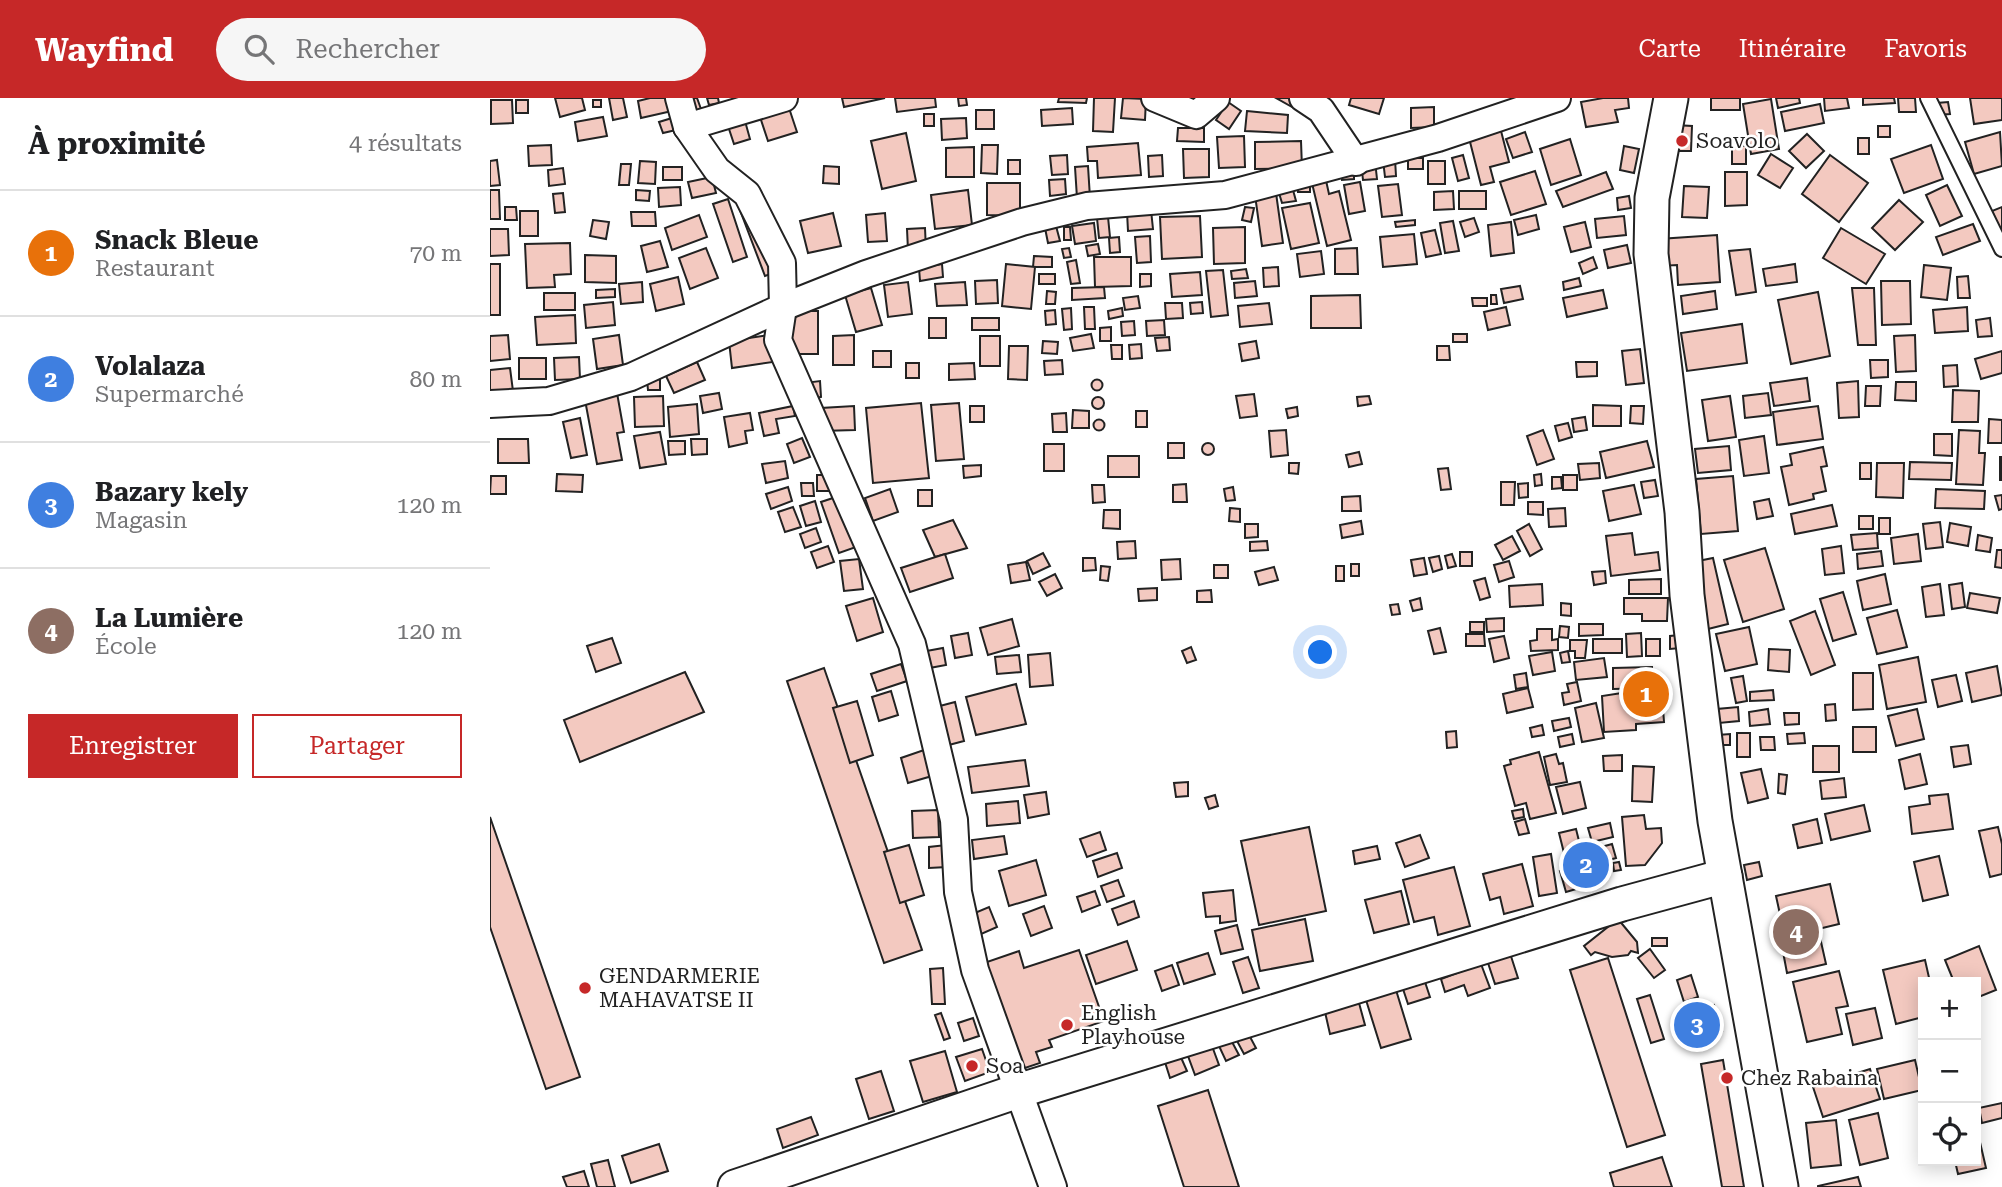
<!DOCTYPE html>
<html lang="fr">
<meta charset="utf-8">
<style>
:root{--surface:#fff;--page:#f6f6f6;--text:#202124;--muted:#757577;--line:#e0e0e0;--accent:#c62828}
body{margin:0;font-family:"Roboto Serif",serif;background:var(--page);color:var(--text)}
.controls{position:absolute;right:21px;bottom:21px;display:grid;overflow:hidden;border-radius:0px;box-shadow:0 4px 18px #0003}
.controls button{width:63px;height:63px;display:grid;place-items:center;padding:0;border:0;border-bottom:2px solid var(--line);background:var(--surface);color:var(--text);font:35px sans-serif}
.you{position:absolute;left:831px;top:555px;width:24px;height:24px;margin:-18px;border:5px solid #fff;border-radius:50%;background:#1a73e8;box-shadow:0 0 0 10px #1a73e833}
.badge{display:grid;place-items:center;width:46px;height:46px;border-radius:50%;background:var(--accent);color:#fff;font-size:23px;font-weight:700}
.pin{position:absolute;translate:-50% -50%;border:4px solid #fff;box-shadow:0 2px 7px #0006}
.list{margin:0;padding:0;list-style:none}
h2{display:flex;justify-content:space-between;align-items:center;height:91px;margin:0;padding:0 28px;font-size:30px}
h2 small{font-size:23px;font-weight:400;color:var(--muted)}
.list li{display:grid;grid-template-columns:46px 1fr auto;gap:21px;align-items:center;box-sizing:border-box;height:126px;padding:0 28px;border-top:2px solid var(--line)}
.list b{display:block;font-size:26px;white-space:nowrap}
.list p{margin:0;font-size:23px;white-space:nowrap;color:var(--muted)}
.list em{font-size:23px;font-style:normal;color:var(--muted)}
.actions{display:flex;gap:14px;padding:21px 28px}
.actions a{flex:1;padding:16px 0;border:2px solid var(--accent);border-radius:0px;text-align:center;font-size:24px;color:var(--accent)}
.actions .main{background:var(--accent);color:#fff}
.icon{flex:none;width:38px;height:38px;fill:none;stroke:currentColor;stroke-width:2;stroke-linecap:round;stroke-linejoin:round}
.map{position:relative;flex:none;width:1512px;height:1089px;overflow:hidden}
header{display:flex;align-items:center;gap:42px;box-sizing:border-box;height:98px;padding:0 35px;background:var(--accent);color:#fff}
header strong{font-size:33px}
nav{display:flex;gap:38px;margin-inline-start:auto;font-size:24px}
.search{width:490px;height:63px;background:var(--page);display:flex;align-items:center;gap:18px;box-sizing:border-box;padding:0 24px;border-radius:38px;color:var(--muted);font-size:26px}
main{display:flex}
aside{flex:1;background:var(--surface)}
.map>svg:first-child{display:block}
.building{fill:#f3c9c0;stroke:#222;stroke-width:2}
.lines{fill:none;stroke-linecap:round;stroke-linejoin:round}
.service-casing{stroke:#222;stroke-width:18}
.minor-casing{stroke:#222;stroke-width:30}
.tertiary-casing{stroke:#222;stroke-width:37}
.service{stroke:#fff;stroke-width:14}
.minor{stroke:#fff;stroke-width:26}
.tertiary{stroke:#fff;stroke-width:33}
.poi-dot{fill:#c62828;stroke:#fff;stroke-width:2.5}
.labels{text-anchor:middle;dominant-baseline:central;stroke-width:5;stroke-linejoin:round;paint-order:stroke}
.poi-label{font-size:21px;fill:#222;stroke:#fff;text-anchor:start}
</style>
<header>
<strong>Wayfind</strong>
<div class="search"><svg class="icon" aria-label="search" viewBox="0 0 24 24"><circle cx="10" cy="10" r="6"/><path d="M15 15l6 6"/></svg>Rechercher</div>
<nav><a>Carte</a><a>Itinéraire</a><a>Favoris</a></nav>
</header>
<main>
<aside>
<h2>À proximité<small>4 résultats</small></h2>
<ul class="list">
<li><span class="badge" style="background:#e8710a">1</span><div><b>Snack Bleue</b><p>Restaurant</p></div><em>70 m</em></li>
<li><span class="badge" style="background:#3f7fe0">2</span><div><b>Volalaza</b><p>Supermarché</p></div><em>80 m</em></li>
<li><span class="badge" style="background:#3f7fe0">3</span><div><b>Bazary kely</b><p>Magasin</p></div><em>120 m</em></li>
<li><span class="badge" style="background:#8d6e63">4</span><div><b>La Lumière</b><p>École</p></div><em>120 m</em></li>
</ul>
<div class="actions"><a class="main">Enregistrer</a><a>Partager</a></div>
</aside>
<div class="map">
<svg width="1512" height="1089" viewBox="0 0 1512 1089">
<rect width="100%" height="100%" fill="#fff"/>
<!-- building -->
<g class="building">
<path d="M 65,0 L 92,0 L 95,12 L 70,19 Z"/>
<path d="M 119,0 L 133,0 L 137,19 L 123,22 Z"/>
<path d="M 160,0 L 179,0 L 182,13 L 151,20 L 148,3 Z"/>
<path d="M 196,0 L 207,0 L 211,11 L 201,14 Z"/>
<path d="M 217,0 L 228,0 L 229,5 L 219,7 Z"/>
<path d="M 352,0 L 395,0 L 354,9 Z"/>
<path d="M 405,0 L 445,0 L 446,9 L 407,14 Z"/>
<path d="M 468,0 L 476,0 L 477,7 L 469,8 Z"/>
<path d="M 569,0 L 597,0 L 596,5 L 568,4 Z"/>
<path d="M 604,0 L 625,0 L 623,34 L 603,33 Z"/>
<path d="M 633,0 L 656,1 L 655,22 L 631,20 Z"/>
<path d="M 786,0 L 805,0 L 807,1 L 802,9 Z"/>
<path d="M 861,0 L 894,0 L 889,16 L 859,7 Z"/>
<path d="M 1113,0 L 1138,0 L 1139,10 L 1125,12 L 1128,24 L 1096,29 L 1091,4 Z"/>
<rect x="1221" y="0" width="29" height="12"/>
<path d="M 1286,0 L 1309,0 L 1310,5 L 1288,10 Z"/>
<path d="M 1334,0 L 1357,0 L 1359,10 L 1335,13 Z"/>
<path d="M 1373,0 L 1404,0 L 1405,5 L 1373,7 Z"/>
<path d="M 1408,0 L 1425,0 L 1426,14 L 1409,14 Z"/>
<path d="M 1480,0 L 1512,0 L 1512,22 L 1484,26 Z"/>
<path d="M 1281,1 L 1289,51 L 1261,56 L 1253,6 Z"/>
<path d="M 1,2 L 22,2 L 23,25 L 1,26 Z"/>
<rect x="26" y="2" width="12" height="13"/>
<rect x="103" y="2" width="8" height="7"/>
<path d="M 738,4 L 751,13 L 739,31 L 726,22 Z"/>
<path d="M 1458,4 L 1460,16 L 1448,17 L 1447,5 Z"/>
<path d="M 1330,6 L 1334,25 L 1295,33 L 1291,14 Z"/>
<path d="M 944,9 L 944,29 L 921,30 L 921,10 Z"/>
<path d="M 299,10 L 307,34 L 278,43 L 270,19 Z"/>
<path d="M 582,10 L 583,26 L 552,28 L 551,12 Z"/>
<rect x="486" y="12" width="18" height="19"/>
<path d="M 757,13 L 798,17 L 797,35 L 755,33 Z"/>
<rect x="434" y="16" width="10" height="12"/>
<path d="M 113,19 L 117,38 L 88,43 L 85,24 Z"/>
<path d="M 182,20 L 186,32 L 173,35 L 169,24 Z"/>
<path d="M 476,20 L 477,40 L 452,42 L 451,21 Z"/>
<path d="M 255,23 L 260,41 L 244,46 L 238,28 Z"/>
<path d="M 1185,27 L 1202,28 L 1201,53 L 1184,53 Z"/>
<rect x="1388" y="28" width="12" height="11"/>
<path d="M 1010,29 L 1019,64 L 1000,69 L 1004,84 L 991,87 L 978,36 Z"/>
<path d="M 688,30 L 714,30 L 714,44 L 687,43 Z"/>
<path d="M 1035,34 L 1042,54 L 1023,60 L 1016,41 Z"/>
<path d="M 1510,34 L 1512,68 L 1484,76 L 1475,44 Z"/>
<path d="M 416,35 L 426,83 L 392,91 L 381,43 Z"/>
<path d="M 1317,36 L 1334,53 L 1316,70 L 1299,53 Z"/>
<path d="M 754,38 L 755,69 L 729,70 L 727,39 Z"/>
<rect x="1368" y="40" width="11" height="16"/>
<path d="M 1080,41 L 1091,77 L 1061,87 L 1050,51 Z"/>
<path d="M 811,43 L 812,70 L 765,71 L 765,44 Z"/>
<path d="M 648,45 L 651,77 L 608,80 L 607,63 L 598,63 L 597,49 Z"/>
<path d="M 61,47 L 62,67 L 39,68 L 38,48 Z"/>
<path d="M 492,47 L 508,47 L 507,76 L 491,75 Z"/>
<path d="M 1441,47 L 1453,81 L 1414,95 L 1401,61 Z"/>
<path d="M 1134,48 L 1149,51 L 1144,75 L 1130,72 Z"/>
<rect x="1242" y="48" width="14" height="18"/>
<path d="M 484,49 L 484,79 L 456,79 L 456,50 Z"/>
<path d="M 693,51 L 719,51 L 719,79 L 694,80 Z"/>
<path d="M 1281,56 L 1303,70 L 1290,90 L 1268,77 Z"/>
<path d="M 577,57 L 578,76 L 562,77 L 560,58 Z"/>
<path d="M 672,57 L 673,78 L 659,79 L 658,58 Z"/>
<path d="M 973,57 L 979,80 L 968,83 L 962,60 Z"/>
<path d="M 1340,57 L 1378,85 L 1349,124 L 1312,96 Z"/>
<rect x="918" y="60" width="15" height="11"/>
<path d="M 905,61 L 906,78 L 895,79 L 893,62 Z"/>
<path d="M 7,62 L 10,87 L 0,88 L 0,63 Z"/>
<rect x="518" y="62" width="12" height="14"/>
<path d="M 150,63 L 166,64 L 165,86 L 148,85 Z"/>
<path d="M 885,63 L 887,81 L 873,82 L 871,64 Z"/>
<rect x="938" y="63" width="17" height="23"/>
<path d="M 131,66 L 141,66 L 139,87 L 129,87 Z"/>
<path d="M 334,68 L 349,69 L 349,86 L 333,85 Z"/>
<path d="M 598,68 L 600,100 L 587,100 L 585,69 Z"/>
<rect x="173" y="69" width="19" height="13"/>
<path d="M 73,70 L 75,86 L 59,88 L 58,72 Z"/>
<path d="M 864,70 L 864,81 L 852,82 L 851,71 Z"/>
<path d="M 1045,73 L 1056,106 L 1021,117 L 1010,84 Z"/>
<path d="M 1116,74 L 1123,91 L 1073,109 L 1066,93 Z"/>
<path d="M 1235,74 L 1257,74 L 1257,107 L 1235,108 Z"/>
<path d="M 835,78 L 839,96 L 849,93 L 861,142 L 837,148 L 821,81 Z"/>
<path d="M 222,79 L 226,95 L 202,100 L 198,84 Z"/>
<path d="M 575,81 L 576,96 L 560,98 L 559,82 Z"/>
<path d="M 870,84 L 875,113 L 859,116 L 854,87 Z"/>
<path d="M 497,85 L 530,85 L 530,118 L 497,117 Z"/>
<rect x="808" y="86" width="12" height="8"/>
<path d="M 908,86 L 912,117 L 892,119 L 888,88 Z"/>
<path d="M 1457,87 L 1472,118 L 1450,128 L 1436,97 Z"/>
<path d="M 1194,88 L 1219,89 L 1217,120 L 1192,119 Z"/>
<path d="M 190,89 L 191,107 L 169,109 L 168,90 Z"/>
<path d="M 0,92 L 9,92 L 10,121 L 0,121 Z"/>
<path d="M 146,92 L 160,93 L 159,103 L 146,102 Z"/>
<path d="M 478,92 L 482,127 L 445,131 L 441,97 Z"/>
<path d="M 803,92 L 806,103 L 792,105 L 789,95 Z"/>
<path d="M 963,93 L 964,111 L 944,112 L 944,94 Z"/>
<rect x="969" y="93" width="27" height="18"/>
<path d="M 73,95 L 75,114 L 65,115 L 63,96 Z"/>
<path d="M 786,95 L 793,145 L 772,148 L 765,97 Z"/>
<path d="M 1139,98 L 1141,110 L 1128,112 L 1127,100 Z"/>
<path d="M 238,101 L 257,159 L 243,164 L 223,106 Z"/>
<path d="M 1409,102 L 1433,124 L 1405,152 L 1382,130 Z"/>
<path d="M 820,105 L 829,145 L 801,151 L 792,110 Z"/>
<path d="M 248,107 L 286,174 L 275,178 Z"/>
<path d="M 15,109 L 26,109 L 27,122 L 15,122 Z"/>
<path d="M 755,109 L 764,110 L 761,124 L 752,122 Z"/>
<path d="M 1512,109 L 1512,136 L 1502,113 Z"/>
<path d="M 661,112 L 663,131 L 638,133 L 637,114 Z"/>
<rect x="30" y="113" width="18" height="25"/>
<path d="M 141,114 L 165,114 L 166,128 L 142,128 Z"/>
<path d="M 343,115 L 351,148 L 318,155 L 310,123 Z"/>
<path d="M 395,115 L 397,143 L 378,144 L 376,117 Z"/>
<path d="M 209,117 L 217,139 L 182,152 L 175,130 Z"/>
<path d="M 1046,117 L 1049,131 L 1028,137 L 1024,122 Z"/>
<path d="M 710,118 L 712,159 L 672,161 L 670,119 Z"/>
<path d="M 1134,118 L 1136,137 L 1107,140 L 1105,121 Z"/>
<path d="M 618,119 L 620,139 L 609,140 L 607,120 Z"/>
<path d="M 984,120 L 989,134 L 975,139 L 970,124 Z"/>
<path d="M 103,122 L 119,124 L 116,141 L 100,138 Z"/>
<path d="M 925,122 L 925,127 L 906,129 L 905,124 Z"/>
<path d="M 963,123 L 969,153 L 955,155 L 950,125 Z"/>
<path d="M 1021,124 L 1024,155 L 1001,158 L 998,127 Z"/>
<path d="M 1095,124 L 1101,149 L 1081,154 L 1074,129 Z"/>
<path d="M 604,125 L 606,143 L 585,146 L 582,128 Z"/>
<path d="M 1483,126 L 1490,143 L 1453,157 L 1446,139 Z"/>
<path d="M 566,128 L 570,143 L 558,145 L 555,130 Z"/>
<path d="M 574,129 L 580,129 L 581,142 L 574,142 Z"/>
<path d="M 755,129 L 755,165 L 724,166 L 723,130 Z"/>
<path d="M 435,130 L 436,152 L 418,152 L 417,131 Z"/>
<path d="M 1351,130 L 1395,156 L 1376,186 L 1333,160 Z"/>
<path d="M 0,131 L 18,131 L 19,157 L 0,158 Z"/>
<path d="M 945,132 L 951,156 L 936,159 L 931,135 Z"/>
<path d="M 924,136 L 927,166 L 893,169 L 890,139 Z"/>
<path d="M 1227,137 L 1230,184 L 1188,187 L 1187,167 L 1170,168 L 1169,141 Z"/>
<path d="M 660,138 L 661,164 L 647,165 L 645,139 Z"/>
<path d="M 629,139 L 630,154 L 620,155 L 619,140 Z"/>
<path d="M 170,143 L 178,169 L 157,174 L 151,148 Z"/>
<path d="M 80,145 L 81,176 L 64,177 L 65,189 L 37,190 L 35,146 Z"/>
<path d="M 608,146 L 610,156 L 598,158 L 596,148 Z"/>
<path d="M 1137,147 L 1141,165 L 1118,170 L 1114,152 Z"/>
<path d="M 216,150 L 228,180 L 200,191 L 189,160 Z"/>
<path d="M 579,150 L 581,159 L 574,160 L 572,151 Z"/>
<path d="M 867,150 L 868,176 L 845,176 L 845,151 Z"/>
<path d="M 1260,151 L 1266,194 L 1246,197 L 1239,153 Z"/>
<path d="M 831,153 L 834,176 L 810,179 L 807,156 Z"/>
<path d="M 95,157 L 126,158 L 126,185 L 95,184 Z"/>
<path d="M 544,158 L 562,159 L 562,169 L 543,169 Z"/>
<path d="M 604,159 L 641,159 L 641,188 L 605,189 Z"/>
<path d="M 1103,159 L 1107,170 L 1093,176 L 1089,165 Z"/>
<path d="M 586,162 L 590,185 L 581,186 L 577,164 Z"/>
<rect x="0" y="166" width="10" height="51"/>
<path d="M 452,166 L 453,179 L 430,183 L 429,170 Z"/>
<path d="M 516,166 L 545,169 L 541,211 L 512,208 Z"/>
<path d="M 1305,166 L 1307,184 L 1276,188 L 1273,171 Z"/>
<path d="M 1434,167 L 1461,170 L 1457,202 L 1431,199 Z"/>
<path d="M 788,169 L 789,188 L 774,189 L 773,170 Z"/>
<path d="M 756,171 L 758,180 L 742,181 L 741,173 Z"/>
<path d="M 733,172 L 738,217 L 721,219 L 716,173 Z"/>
<path d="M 710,174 L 712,197 L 682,199 L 680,176 Z"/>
<rect x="549" y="176" width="16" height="10"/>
<path d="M 650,176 L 661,176 L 661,188 L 650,189 Z"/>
<path d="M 1478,178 L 1480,200 L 1468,200 L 1467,179 Z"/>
<path d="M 188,179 L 194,206 L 166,213 L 160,186 Z"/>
<path d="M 1089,180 L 1091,188 L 1074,192 L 1073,184 Z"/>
<path d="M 507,182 L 508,205 L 486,206 L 485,183 Z"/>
<path d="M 765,183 L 767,198 L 745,200 L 744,185 Z"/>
<path d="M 1391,183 L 1420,183 L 1421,226 L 1392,227 Z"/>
<path d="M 152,184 L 153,204 L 131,206 L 129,186 Z"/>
<path d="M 418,184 L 422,216 L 398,219 L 394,187 Z"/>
<path d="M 475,184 L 477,207 L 447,208 L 445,186 Z"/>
<path d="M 1030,188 L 1033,201 L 1014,205 L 1011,191 Z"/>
<path d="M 614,189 L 615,200 L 582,202 L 582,190 Z"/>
<path d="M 381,190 L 392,227 L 366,234 L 355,197 Z"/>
<path d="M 1362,190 L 1384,190 L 1386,247 L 1368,247 Z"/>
<path d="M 125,191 L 125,199 L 106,200 L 106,192 Z"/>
<path d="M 1113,192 L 1117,210 L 1077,219 L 1073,200 Z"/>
<path d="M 557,193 L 566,194 L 565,206 L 556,206 Z"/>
<path d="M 1225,193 L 1227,211 L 1193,216 L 1191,198 Z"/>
<path d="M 1328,194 L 1340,258 L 1301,266 L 1288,202 Z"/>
<rect x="54" y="195" width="31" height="17"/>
<path d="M 870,197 L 871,230 L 821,230 L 821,198 Z"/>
<path d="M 1001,197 L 1006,197 L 1007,206 L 1001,206 Z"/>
<path d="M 648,198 L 650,210 L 635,212 L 633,200 Z"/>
<path d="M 982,200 L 997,200 L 997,208 L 983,208 Z"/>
<path d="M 123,204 L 125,227 L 96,230 L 94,207 Z"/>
<path d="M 712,204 L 713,215 L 701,216 L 700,205 Z"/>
<path d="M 675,205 L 692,205 L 693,220 L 676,221 Z"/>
<path d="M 779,205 L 782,226 L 750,229 L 748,208 Z"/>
<path d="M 594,209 L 604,209 L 605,231 L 595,231 Z"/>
<path d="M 1016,209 L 1020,227 L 998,232 L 994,214 Z"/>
<path d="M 1477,209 L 1478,233 L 1445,235 L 1443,212 Z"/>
<path d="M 581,210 L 582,231 L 574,232 L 572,211 Z"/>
<path d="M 632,210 L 633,218 L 619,221 L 618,213 Z"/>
<path d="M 565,212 L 566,226 L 556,227 L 555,213 Z"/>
<rect x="302" y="213" width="26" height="43"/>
<path d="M 85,217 L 86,245 L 47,247 L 45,219 Z"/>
<rect x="439" y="220" width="17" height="20"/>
<rect x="482" y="220" width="27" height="12"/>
<path d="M 1500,220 L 1502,238 L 1488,239 L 1486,222 Z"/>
<path d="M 674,222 L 675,237 L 657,238 L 656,223 Z"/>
<path d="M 644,223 L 645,237 L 632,238 L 631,224 Z"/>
<path d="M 1252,226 L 1257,265 L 1197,273 L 1191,235 Z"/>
<path d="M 621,229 L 621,243 L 610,243 L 610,230 Z"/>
<path d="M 601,236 L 604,250 L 583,253 L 580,240 Z"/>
<rect x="963" y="236" width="14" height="8"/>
<path d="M 18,237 L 20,261 L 0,263 L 0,238 Z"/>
<path d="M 129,237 L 133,267 L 107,271 L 103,241 Z"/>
<path d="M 279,237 L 283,264 L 242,270 L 239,243 Z"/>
<path d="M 364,237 L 364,267 L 343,267 L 343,238 Z"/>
<path d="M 1425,237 L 1426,273 L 1406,274 L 1404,238 Z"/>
<rect x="490" y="238" width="20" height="30"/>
<path d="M 679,239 L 680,252 L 667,253 L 665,240 Z"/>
<path d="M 553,243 L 568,244 L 567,256 L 552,255 Z"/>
<path d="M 766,243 L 769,260 L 752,263 L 749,246 Z"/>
<path d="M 651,246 L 652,260 L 640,261 L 639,247 Z"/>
<path d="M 621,247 L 632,247 L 632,261 L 622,261 Z"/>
<path d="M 519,248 L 538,248 L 537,282 L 518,281 Z"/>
<path d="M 947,248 L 959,248 L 960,262 L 947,262 Z"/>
<path d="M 1150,251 L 1154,285 L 1136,287 L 1132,253 Z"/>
<rect x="383" y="253" width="18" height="16"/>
<path d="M 1512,253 L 1512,275 L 1491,281 L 1485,261 Z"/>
<path d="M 89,259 L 90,281 L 65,282 L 64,260 Z"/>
<rect x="29" y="260" width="27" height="21"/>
<path d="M 572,262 L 573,276 L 555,277 L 554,263 Z"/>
<path d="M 1380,262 L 1398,262 L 1398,279 L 1381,280 Z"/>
<path d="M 207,264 L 215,282 L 184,295 L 176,278 Z"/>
<path d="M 1086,264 L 1107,264 L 1107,278 L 1087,279 Z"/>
<rect x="416" y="265" width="13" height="15"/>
<path d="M 484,265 L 485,281 L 459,282 L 459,266 Z"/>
<path d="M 1467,267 L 1468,288 L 1454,289 L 1453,268 Z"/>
<path d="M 20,270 L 23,293 L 0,295 L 0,272 Z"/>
<path d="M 1317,280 L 1320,303 L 1284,308 L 1280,285 Z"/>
<path d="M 170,281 L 170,292 L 158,292 L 157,282 Z"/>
<circle cx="607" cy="287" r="5.5"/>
<path d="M 330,283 L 331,299 L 324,300 L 322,284 Z"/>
<path d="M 1368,283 L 1369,319 L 1349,320 L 1347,285 Z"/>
<path d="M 1406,284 L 1426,284 L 1426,303 L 1405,302 Z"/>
<path d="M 1376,288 L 1391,288 L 1390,308 L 1375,308 Z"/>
<path d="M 1463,292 L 1489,293 L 1488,324 L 1462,324 Z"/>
<path d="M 127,295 L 134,334 L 127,335 L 132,362 L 107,366 L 95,302 Z"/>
<path d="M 229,295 L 232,311 L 213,315 L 210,298 Z"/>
<path d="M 1278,295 L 1281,317 L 1255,320 L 1253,298 Z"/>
<path d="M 764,296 L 767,318 L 750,320 L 746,298 Z"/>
<path d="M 173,298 L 174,328 L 145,329 L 144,299 Z"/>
<path d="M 879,298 L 881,306 L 868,308 L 867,299 Z"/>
<path d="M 1240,298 L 1246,339 L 1218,343 L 1212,302 Z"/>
<circle cx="608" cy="305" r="6"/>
<path d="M 431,305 L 439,380 L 383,385 L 376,310 Z"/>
<path d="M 469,305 L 474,361 L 446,363 L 441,307 Z"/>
<path d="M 207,306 L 209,336 L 180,339 L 178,309 Z"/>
<path d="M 1103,307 L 1131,308 L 1131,328 L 1103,328 Z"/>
<path d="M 303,308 L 305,318 L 286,321 L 289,335 L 274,338 L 269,315 Z"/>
<path d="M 364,308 L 365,332 L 331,333 L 331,310 Z"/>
<rect x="480" y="308" width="14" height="16"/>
<path d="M 1141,308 L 1154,308 L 1153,326 L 1140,325 Z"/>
<path d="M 1328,308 L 1333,341 L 1287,347 L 1283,314 Z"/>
<path d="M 807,309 L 808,318 L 798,320 L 796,311 Z"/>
<path d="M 583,312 L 599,313 L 599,330 L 582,330 Z"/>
<rect x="646" y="313" width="11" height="16"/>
<path d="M 260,315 L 263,332 L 255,333 L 257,345 L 239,349 L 234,319 Z"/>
<path d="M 576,315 L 577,334 L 563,334 L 562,316 Z"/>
<path d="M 1095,319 L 1097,332 L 1084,334 L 1082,321 Z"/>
<path d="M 90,320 L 97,357 L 81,360 L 73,324 Z"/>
<path d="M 1499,321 L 1512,322 L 1512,345 L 1498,345 Z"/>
<circle cx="609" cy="327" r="5.5"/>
<path d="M 1078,325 L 1082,339 L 1069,343 L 1065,328 Z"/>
<path d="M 796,332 L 798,357 L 781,359 L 779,333 Z"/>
<path d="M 1053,332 L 1064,361 L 1047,367 L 1037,338 Z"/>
<path d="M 1469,332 L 1490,333 L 1489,355 L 1495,355 L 1493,387 L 1466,386 Z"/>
<path d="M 170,334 L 176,366 L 150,370 L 144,338 Z"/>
<path d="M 1444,336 L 1462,336 L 1462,358 L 1444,357 Z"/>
<path d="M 1274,338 L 1279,375 L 1254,378 L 1249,342 Z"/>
<path d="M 312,340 L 320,359 L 304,365 L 297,346 Z"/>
<path d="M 8,341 L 38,341 L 39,365 L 8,365 Z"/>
<path d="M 201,341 L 217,341 L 217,356 L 202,357 Z"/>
<path d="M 178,343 L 195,343 L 195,356 L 179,357 Z"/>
<path d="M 1157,343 L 1164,369 L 1116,380 L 1110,354 Z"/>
<circle cx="718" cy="351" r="6"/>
<rect x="678" y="345" width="16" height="15"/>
<rect x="554" y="346" width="20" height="27"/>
<path d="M 1239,348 L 1241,372 L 1208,375 L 1205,351 Z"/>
<path d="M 1333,349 L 1337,368 L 1331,369 L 1336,393 L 1323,396 L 1324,401 L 1299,407 L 1291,369 L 1302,367 L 1300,356 Z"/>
<path d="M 869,354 L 872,366 L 859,369 L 856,357 Z"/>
<rect x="618" y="358" width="31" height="21"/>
<rect x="1510" y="359" width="2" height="23"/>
<path d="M 295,363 L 298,380 L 276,385 L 272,366 Z"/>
<path d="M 1420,364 L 1462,365 L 1461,382 L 1419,381 Z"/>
<path d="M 799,365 L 809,365 L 808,376 L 799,375 Z"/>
<path d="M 1109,365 L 1110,380 L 1090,382 L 1088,366 Z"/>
<rect x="1370" y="365" width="11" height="16"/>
<path d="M 1387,365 L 1414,365 L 1413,400 L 1386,399 Z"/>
<path d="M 491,367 L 491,378 L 474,380 L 473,368 Z"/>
<path d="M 958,370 L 961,391 L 951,392 L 948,371 Z"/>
<path d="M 67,376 L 93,377 L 92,394 L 66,393 Z"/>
<path d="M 1051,376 L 1052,387 L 1045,388 L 1044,377 Z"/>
<path d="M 327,377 L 344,377 L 345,393 L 327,393 Z"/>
<rect x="1073" y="377" width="14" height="15"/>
<path d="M 1,378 L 16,378 L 16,396 L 0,396 Z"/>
<path d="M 1243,378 L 1248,433 L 1211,436 L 1206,381 Z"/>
<path d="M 1062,379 L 1071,379 L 1072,390 L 1062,391 Z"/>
<path d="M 1165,382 L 1168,398 L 1154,400 L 1151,384 Z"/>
<path d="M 1011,384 L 1025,384 L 1024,407 L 1011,407 Z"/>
<path d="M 311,385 L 323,385 L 324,398 L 312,398 Z"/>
<path d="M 1038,385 L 1038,399 L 1029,400 L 1028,386 Z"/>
<path d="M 696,386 L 697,404 L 683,404 L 683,387 Z"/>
<path d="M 602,387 L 614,387 L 615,404 L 603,405 Z"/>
<path d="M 1144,387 L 1151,416 L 1119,423 L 1113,393 Z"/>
<path d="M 298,389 L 302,403 L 281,411 L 276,396 Z"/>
<path d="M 743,389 L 745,402 L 736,403 L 734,391 Z"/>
<path d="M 400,391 L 408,414 L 383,423 L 375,400 Z"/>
<path d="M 1446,391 L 1495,393 L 1494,411 L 1445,410 Z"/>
<rect x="428" y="392" width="14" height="16"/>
<path d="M 352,397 L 369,448 L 349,455 L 331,404 Z"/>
<path d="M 1512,397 L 1512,411 L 1509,412 L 1505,398 Z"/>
<path d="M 870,398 L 871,413 L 852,413 L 852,399 Z"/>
<path d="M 1279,401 L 1283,418 L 1267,421 L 1264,404 Z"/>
<path d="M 325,403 L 331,424 L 316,428 L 310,408 Z"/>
<path d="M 1038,404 L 1053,404 L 1053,417 L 1038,416 Z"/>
<path d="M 1342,407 L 1347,428 L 1305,436 L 1301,416 Z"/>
<path d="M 303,409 L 311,429 L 295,434 L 288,414 Z"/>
<path d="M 740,410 L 750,411 L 750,424 L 739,423 Z"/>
<path d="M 1075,410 L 1076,428 L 1059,429 L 1058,411 Z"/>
<path d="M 614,412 L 630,412 L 630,431 L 613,430 Z"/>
<rect x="1369" y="418" width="14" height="13"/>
<rect x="1389" y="420" width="11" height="16"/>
<path d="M 463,422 L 477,450 L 445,459 L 433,432 Z"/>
<path d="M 871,423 L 873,436 L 852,440 L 850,427 Z"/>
<path d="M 1450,424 L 1453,449 L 1436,451 L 1433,426 Z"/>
<path d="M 1460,425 L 1481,429 L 1478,448 L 1457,444 Z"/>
<path d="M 755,426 L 768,426 L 768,439 L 755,440 Z"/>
<path d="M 1039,426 L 1052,451 L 1040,458 L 1027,433 Z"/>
<path d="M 326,430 L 331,444 L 315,450 L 310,436 Z"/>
<path d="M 1142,435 L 1145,457 L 1168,454 L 1170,472 L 1121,478 L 1116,438 Z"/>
<path d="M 1387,435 L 1388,450 L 1363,452 L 1361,437 Z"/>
<path d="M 1428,436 L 1431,463 L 1404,466 L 1401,440 Z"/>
<path d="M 1488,437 L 1502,440 L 1500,454 L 1486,452 Z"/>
<path d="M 1022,438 L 1030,453 L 1013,462 L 1005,447 Z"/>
<path d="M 645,443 L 646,460 L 628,461 L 627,444 Z"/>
<path d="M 777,443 L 778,452 L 760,453 L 760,444 Z"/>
<path d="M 338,448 L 344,464 L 327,470 L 321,454 Z"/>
<path d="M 1351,448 L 1354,475 L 1335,477 L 1332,451 Z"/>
<path d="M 1275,450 L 1294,511 L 1253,524 L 1234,462 Z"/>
<path d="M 1507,452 L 1512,452 L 1512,470 L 1505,469 Z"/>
<path d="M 1391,453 L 1393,468 L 1368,471 L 1367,456 Z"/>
<rect x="970" y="454" width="12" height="14"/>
<path d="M 553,455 L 560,468 L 543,476 L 537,463 Z"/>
<path d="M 455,456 L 463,480 L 420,494 L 411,470 Z"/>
<path d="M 962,456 L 966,468 L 958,470 L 955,458 Z"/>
<path d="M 949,458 L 952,471 L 943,474 L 939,460 Z"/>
<path d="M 593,460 L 605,460 L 606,472 L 593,473 Z"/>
<path d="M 934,460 L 937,476 L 924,478 L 921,462 Z"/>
<path d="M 1223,460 L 1238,526 L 1218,531 L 1203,464 Z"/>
<path d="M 369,461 L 373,491 L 354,493 L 350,463 Z"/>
<path d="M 690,461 L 691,481 L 672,482 L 671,462 Z"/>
<path d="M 1019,463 L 1024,479 L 1009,484 L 1004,467 Z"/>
<path d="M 536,464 L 540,482 L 521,485 L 518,467 Z"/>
<rect x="861" y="466" width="8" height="12"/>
<rect x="724" y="467" width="14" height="13"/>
<path d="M 611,468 L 620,469 L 618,483 L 610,482 Z"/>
<rect x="846" y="468" width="8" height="15"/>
<path d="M 784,469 L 788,482 L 769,487 L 765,474 Z"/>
<path d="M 1115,473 L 1116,485 L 1104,487 L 1102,474 Z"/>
<path d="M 565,476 L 572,490 L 557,498 L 549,484 Z"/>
<path d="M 1395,476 L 1401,506 L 1373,512 L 1367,483 Z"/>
<path d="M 995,480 L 1000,499 L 990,502 L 984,483 Z"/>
<path d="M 1171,481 L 1171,496 L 1139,496 L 1139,482 Z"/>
<path d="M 1472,485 L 1475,509 L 1462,511 L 1459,487 Z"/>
<path d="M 1052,486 L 1053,507 L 1020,509 L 1019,488 Z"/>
<path d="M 1450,486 L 1454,517 L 1436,519 L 1432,489 Z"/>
<path d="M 667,490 L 667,502 L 649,503 L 648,491 Z"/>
<path d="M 721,492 L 722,504 L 707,504 L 707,493 Z"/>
<path d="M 1353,494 L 1366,536 L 1343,543 L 1330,501 Z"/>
<path d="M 1480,495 L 1510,500 L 1507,515 L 1477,510 Z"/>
<path d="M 383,500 L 393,534 L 367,543 L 356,508 Z"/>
<path d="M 930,500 L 932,511 L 923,513 L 920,503 Z"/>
<path d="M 1134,500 L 1178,500 L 1177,523 L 1152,523 L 1152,516 L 1134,516 Z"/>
<path d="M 1071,505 L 1081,506 L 1081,518 L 1071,517 Z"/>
<path d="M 908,506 L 910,516 L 902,517 L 900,507 Z"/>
<path d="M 1407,512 L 1417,549 L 1387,556 L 1377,520 Z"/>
<path d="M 1325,513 L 1345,567 L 1321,577 L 1300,523 Z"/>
<path d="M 1014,520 L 1014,533 L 997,534 L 996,521 Z"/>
<path d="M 522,521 L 529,548 L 498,557 L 490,530 Z"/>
<rect x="980" y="524" width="14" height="10"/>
<path d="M 1089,526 L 1113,526 L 1113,537 L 1089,538 Z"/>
<path d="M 1070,528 L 1079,529 L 1078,540 L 1069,539 Z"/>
<path d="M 1259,529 L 1267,566 L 1235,573 L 1226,536 Z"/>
<path d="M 950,530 L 956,554 L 944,556 L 938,533 Z"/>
<path d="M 1047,531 L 1062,531 L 1062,542 L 1068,541 L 1068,552 L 1041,553 L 1040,543 L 1047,542 Z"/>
<path d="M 478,535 L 482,557 L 465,560 L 461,538 Z"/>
<path d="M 1151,535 L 1152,558 L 1137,559 L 1136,536 Z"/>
<path d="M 976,536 L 994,536 L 995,548 L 976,548 Z"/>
<path d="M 1189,537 L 1190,550 L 1180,551 L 1180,538 Z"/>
<path d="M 1014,538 L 1019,560 L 1004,564 L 999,541 Z"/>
<path d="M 122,540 L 131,565 L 106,574 L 97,548 Z"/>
<rect x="1103" y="541" width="29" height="14"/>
<rect x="1156" y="541" width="14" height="17"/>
<path d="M 1080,542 L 1097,542 L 1095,560 L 1085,560 L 1085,553 L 1080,553 Z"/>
<path d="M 701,549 L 706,562 L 697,565 L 692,553 Z"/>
<path d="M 453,550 L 456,567 L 434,571 L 431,554 Z"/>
<path d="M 1279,551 L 1300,552 L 1299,574 L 1278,572 Z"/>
<path d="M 1078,553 L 1080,564 L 1072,565 L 1070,555 Z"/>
<path d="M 1062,554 L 1065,573 L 1043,577 L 1039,558 Z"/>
<path d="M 560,555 L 563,587 L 540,589 L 538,557 Z"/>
<path d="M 529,557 L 531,574 L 507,576 L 505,559 Z"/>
<path d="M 1428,559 L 1436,604 L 1397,611 L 1389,567 Z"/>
<path d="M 1114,560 L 1117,579 L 1086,582 L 1084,564 Z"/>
<path d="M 411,566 L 417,583 L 387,593 L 381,576 Z"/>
<path d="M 1507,568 L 1512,597 L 1482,604 L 1476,575 Z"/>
<path d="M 1162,569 L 1163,590 L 1123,591 L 1123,570 Z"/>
<path d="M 334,570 L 432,852 L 394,865 L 297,583 Z"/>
<path d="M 195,574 L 214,614 L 90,664 L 74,622 Z"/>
<path d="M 1036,575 L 1038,589 L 1026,591 L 1024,577 Z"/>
<path d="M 1363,575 L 1383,575 L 1383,611 L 1363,612 Z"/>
<path d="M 1466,577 L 1472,603 L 1448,609 L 1442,582 Z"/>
<path d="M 1253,578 L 1257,603 L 1246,605 L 1241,580 Z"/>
<path d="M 1087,584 L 1091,603 L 1074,607 L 1072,595 L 1079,594 L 1077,586 Z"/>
<path d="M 526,586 L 536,626 L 486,637 L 476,599 Z"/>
<path d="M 1038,590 L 1043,609 L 1017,615 L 1013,596 Z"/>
<path d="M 1283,592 L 1284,602 L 1260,603 L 1260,594 Z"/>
<path d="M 401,593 L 408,617 L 389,623 L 382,599 Z"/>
<path d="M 1145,593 L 1145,598 L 1172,597 L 1174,624 L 1146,626 L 1146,632 L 1114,634 L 1112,598 Z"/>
<path d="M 367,603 L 383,657 L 360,665 L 343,610 Z"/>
<path d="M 465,604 L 474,643 L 455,648 L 446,609 Z"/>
<path d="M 1106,605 L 1114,640 L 1092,644 L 1085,610 Z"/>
<path d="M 1345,606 L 1346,622 L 1336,623 L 1335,607 Z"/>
<path d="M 1248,609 L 1249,623 L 1229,625 L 1227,611 Z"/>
<path d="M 1278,611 L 1280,626 L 1260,628 L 1259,614 Z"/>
<path d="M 1427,611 L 1434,641 L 1406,648 L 1398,618 Z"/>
<path d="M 1294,615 L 1309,615 L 1309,626 L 1295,627 Z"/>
<path d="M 1079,620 L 1081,629 L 1064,633 L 1062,623 Z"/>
<path d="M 1052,627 L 1054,637 L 1042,639 L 1040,630 Z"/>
<rect x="1363" y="629" width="23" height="25"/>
<path d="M 966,633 L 967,649 L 957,650 L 956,634 Z"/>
<rect x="1247" y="635" width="13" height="24"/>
<path d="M 1314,635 L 1315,645 L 1298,646 L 1297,636 Z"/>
<path d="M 1082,636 L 1084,646 L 1070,649 L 1068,639 Z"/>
<path d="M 1240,636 L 1240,647 L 1229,647 L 1228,637 Z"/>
<path d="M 1270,639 L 1284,639 L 1285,652 L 1271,652 Z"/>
<path d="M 1478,647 L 1481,666 L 1464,669 L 1461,649 Z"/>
<rect x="1323" y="648" width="26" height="26"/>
<path d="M 434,652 L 442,678 L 418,685 L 411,660 Z"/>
<path d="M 1049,654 L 1066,715 L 1040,721 L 1036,705 L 1025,708 L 1014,668 L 1021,666 L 1020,662 Z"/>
<path d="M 1066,656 L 1069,666 L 1073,665 L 1077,684 L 1060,687 L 1054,659 Z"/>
<path d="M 1430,656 L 1437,686 L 1415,691 L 1409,662 Z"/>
<path d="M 1132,657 L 1132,673 L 1114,673 L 1113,658 Z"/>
<path d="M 535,662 L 539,688 L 482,695 L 478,669 Z"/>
<path d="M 1143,668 L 1164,669 L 1162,704 L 1142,703 Z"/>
<path d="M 1271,671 L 1278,700 L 1258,705 L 1251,675 Z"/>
<path d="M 1289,676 L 1297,677 L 1295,696 L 1288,695 Z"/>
<path d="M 1354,680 L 1356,699 L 1332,701 L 1330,683 Z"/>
<path d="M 698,684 L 698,698 L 686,699 L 684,685 Z"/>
<path d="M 1090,684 L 1096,710 L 1073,716 L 1066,689 Z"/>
<path d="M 556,694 L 559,716 L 538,720 L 534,697 Z"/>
<path d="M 1458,696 L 1463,731 L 1422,736 L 1419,709 L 1440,706 L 1439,698 Z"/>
<path d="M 725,697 L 728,708 L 719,711 L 715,700 Z"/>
<path d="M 528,703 L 530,725 L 497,728 L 496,706 Z"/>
<path d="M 1374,707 L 1380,733 L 1341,742 L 1335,716 Z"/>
<path d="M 1033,711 L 1034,719 L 1024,721 L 1022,713 Z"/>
<path d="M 448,712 L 449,739 L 423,740 L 422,713 Z"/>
<path d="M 1154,717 L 1156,731 L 1171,730 L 1172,745 L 1155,767 L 1136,768 L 1132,719 Z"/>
<path d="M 0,719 L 90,979 L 56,991 L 0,829 Z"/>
<path d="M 1035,721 L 1039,735 L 1029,737 L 1025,724 Z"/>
<path d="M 1327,721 L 1332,745 L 1308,750 L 1303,727 Z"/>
<path d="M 1120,725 L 1123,739 L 1102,744 L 1098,730 Z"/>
<path d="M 819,729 L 836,813 L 769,827 L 751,743 Z"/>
<path d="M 1508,729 L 1512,746 L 1512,776 L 1500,779 L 1489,733 Z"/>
<path d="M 1086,731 L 1093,759 L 1076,763 L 1069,735 Z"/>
<path d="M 610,734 L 616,752 L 597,759 L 590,741 Z"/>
<path d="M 930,737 L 939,760 L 915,769 L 906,745 Z"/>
<path d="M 514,738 L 517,756 L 484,761 L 482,742 Z"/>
<path d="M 1122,746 L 1126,760 L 1108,765 L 1104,751 Z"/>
<path d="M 419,747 L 434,797 L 410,805 L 394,754 Z"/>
<path d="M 456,747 L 457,769 L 439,770 L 439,749 Z"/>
<path d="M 887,748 L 890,761 L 865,766 L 863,753 Z"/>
<path d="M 627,755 L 632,770 L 608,779 L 603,763 Z"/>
<path d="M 1061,756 L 1067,795 L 1049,798 L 1043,759 Z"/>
<path d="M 1449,758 L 1458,797 L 1433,803 L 1424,764 Z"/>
<path d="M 546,762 L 556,797 L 519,808 L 509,773 Z"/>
<path d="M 1129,764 L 1131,772 L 1124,773 L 1123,765 Z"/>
<path d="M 1269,764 L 1272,778 L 1257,782 L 1254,767 Z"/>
<path d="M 1032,766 L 1043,808 L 1014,816 L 1010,799 L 1000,802 L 993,776 Z"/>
<path d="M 1096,766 L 1103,786 L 1076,794 L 1070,773 Z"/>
<path d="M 964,769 L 980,828 L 948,837 L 944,819 L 924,824 L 913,782 Z"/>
<path d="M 628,782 L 634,798 L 617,804 L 611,788 Z"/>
<path d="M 1340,786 L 1349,826 L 1295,839 L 1286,798 Z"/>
<path d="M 743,792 L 746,823 L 730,825 L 730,818 L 716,819 L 713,795 Z"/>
<path d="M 605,793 L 610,807 L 592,814 L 587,799 Z"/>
<path d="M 911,793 L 919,826 L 884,835 L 875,802 Z"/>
<path d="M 644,803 L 649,819 L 628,827 L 622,811 Z"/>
<path d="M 554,808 L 562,830 L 541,838 L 533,816 Z"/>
<path d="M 499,809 L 507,829 L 489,837 L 480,817 Z"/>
<path d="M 815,821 L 823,863 L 770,873 L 762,832 Z"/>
<path d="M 1128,821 L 1147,844 L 1148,855 L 1141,853 L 1138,857 L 1122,859 L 1105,854 L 1101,857 L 1094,848 Z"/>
<path d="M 747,827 L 753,851 L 731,856 L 725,833 Z"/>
<path d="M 1329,835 L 1336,866 L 1297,875 L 1291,843 Z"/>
<rect x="1162" y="840" width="15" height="8"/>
<path d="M 637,843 L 647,872 L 606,886 L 596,857 Z"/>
<path d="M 1489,848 L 1506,892 L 1486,900 L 1486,884 L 1464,884 L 1455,862 Z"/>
<path d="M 1160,851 L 1175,872 L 1164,880 L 1148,860 Z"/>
<path d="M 589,852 L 614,923 L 559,942 L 562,949 L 546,954 L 550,965 L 529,972 L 491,866 L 529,853 L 534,870 Z"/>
<path d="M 1019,852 L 1028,880 L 1005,886 L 996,859 Z"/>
<path d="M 718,855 L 725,876 L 694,886 L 687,865 Z"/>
<path d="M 758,859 L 769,890 L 753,895 L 743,864 Z"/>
<path d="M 1118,860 L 1175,1037 L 1137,1049 L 1080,872 Z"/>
<path d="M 1435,862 L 1440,884 L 1433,884 L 1433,919 L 1406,926 L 1393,872 Z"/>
<path d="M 991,866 L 1000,890 L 978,898 L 974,887 L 955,894 L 951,881 Z"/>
<path d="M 682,867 L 689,887 L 672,893 L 665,873 Z"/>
<path d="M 453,870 L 455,906 L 442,906 L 440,871 Z"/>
<path d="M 1349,873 L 1358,908 L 1346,910 L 1352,936 L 1317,944 L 1303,884 Z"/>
<path d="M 1201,877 L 1208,899 L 1194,904 L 1187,882 Z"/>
<path d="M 935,884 L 940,899 L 918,906 L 913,891 Z"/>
<path d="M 906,892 L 921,941 L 891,950 L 876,902 Z"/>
<path d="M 1160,897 L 1174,941 L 1161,945 L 1147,901 Z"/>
<path d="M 869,905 L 875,927 L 840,936 L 835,914 Z"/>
<path d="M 1224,907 L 1232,933 L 1211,940 L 1203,913 Z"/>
<path d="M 1385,910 L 1392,940 L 1363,947 L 1356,916 Z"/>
<path d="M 451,915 L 460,940 L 454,942 L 445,917 Z"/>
<path d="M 483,920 L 489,938 L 474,943 L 468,925 Z"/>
<path d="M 759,937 L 766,950 L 754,956 L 747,943 Z"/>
<path d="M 741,942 L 749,957 L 736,963 L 729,948 Z"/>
<path d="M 722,948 L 729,967 L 705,977 L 698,958 Z"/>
<path d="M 492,951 L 500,974 L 475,983 L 466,959 Z"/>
<path d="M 455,953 L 467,994 L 433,1004 L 420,963 Z"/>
<path d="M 689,955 L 697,973 L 680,980 L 674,961 Z"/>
<path d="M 1233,962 L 1254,1089 L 1232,1089 L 1211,966 Z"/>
<path d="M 1425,962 L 1432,992 L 1394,1001 L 1387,971 Z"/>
<path d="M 1380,971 L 1390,1001 L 1333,1019 L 1323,989 Z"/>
<path d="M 391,973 L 404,1013 L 379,1021 L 366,981 Z"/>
<path d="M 718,992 L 749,1089 L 694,1089 L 668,1008 Z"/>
<path d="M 1512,1005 L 1512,1020 L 1492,1025 L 1489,1010 Z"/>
<path d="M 1388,1015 L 1398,1060 L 1370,1067 L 1359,1022 Z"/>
<path d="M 321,1019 L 328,1037 L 293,1050 L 287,1031 Z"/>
<path d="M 1346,1022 L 1351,1067 L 1321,1070 L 1316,1025 Z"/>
<path d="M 1486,1027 L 1496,1070 L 1468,1076 L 1465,1063 L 1486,1063 Z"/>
<path d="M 169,1046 L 178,1073 L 141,1085 L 132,1058 Z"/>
<path d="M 1172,1059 L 1182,1089 L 1124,1089 L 1120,1075 Z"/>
<path d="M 118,1062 L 125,1089 L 107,1089 L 101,1066 Z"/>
<path d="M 94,1073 L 99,1089 L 77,1089 L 73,1079 Z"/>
<path d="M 1368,1079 L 1371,1089 L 1328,1089 L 1328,1088 Z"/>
</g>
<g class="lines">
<defs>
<path id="service" d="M 1438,0 L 1512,151"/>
<g id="minor">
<path d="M 189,0 L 197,29 L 227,72 L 257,96 L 292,165 L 293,209 L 288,242 L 422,546 L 464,722 L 468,794 L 485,872 L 563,1089"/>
<path d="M 665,0 L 706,17 L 726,0"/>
<path d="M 813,0 L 831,12 L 866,64"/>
<path d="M 197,29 L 294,0"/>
<path d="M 0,306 L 59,303 L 141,279 L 293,209 L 376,176 L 532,124 L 597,108 L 735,97 L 948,40 L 1067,0"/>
</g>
<g id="tertiary">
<path d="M 1181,0 L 1162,100 L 1161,156 L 1192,414 L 1197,497 L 1225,723 L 1291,1089"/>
<path d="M 245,1089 L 528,993 L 1132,806 L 1235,778"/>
</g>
</defs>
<!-- service casing -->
<use href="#service" class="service-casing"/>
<!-- minor casing -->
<use href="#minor" class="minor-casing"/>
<!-- tertiary casing -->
<use href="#tertiary" class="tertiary-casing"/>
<!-- service -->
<use href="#service" class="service"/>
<!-- minor -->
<use href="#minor" class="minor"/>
<!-- tertiary -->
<use href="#tertiary" class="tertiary"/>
</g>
<!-- markers -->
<g class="poi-dot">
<circle cx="1192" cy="43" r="7"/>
<circle cx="95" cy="890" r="7"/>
<circle cx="577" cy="927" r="7"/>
<circle cx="482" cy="968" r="7"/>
<circle cx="1237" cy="980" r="7"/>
</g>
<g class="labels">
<!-- poi labels -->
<g class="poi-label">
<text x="1206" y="43">Soavolo</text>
<text x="109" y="878">GENDARMERIE<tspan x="109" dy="24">MAHAVATSE II</tspan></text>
<text x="591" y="915">English<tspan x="591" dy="24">Playhouse</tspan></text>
<text x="496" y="968">Soa</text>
<text x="1251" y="980">Chez Rabaina</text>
</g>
</g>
</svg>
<div class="controls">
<button>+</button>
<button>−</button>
<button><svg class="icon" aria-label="locate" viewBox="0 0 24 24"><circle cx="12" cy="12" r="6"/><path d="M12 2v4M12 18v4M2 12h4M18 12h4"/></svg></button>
</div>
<div class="you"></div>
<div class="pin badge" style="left:1156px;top:596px;background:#e8710a">1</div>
<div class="pin badge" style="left:1096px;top:767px;background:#3f7fe0">2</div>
<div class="pin badge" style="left:1207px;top:927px;background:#3f7fe0">3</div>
<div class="pin badge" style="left:1306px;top:834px;background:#8d6e63">4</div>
</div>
</main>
